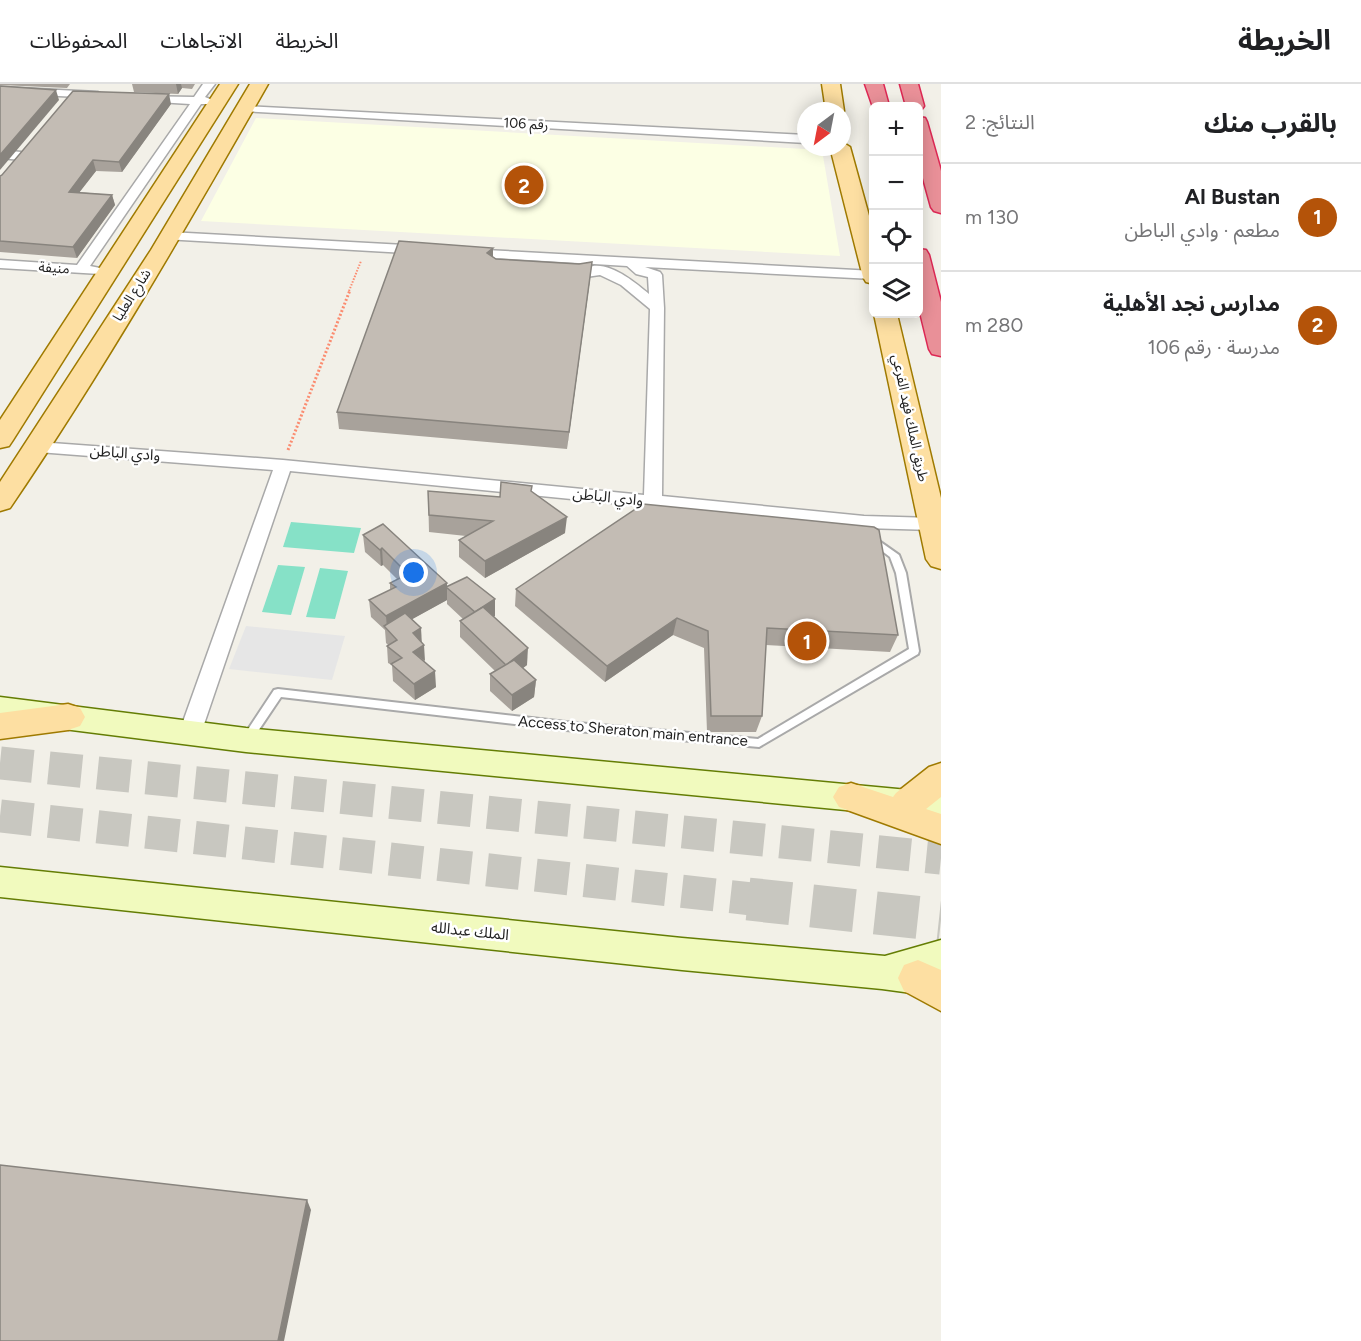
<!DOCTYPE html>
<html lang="ar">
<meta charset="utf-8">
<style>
:root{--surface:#fff;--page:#f6f6f6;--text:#202124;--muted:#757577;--line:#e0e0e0;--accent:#b45309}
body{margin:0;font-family:Figtree,"Noto Sans Arabic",sans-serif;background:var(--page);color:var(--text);direction:rtl}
.controls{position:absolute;right:18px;top:18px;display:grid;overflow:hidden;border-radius:9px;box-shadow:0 3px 15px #0003}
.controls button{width:54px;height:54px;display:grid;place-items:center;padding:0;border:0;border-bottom:2px solid var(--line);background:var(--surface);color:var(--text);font:30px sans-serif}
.compass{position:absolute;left:797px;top:18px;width:54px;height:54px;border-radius:50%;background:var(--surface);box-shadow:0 3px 15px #0003;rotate:212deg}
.you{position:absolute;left:414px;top:489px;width:21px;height:21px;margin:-15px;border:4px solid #fff;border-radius:50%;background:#1a73e8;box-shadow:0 0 0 9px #1a73e833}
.badge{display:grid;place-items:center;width:39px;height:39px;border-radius:50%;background:var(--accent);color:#fff;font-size:20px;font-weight:700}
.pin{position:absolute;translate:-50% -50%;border:3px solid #fff;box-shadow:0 2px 6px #0006}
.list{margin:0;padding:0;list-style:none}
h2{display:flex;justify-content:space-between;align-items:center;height:78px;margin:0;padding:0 24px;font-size:26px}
h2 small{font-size:20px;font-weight:400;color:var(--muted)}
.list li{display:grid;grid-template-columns:39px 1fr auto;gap:18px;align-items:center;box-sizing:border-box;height:108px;padding:0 24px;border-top:2px solid var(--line)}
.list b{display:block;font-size:22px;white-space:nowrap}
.list p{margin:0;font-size:20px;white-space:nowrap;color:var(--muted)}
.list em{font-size:20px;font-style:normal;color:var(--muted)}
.icon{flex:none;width:33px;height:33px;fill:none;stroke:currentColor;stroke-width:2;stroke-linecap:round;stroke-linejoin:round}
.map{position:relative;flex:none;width:941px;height:1257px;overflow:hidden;direction:ltr}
header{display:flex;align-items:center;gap:36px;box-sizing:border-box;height:84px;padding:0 30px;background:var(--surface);border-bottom:2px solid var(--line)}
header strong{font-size:28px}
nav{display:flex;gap:33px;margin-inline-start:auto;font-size:21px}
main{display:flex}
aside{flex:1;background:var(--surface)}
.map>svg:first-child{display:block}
.education{fill:#fcffe4}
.pitch{fill:#86e1c7}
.parking{fill:#e6e6e6}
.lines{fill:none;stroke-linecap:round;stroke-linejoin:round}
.highway-tunnel-far1{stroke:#c8c7c0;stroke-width:33;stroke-dasharray:33 16;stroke-linecap:butt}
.highway-tunnel{stroke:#c8c7c0;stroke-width:43;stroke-dasharray:43 21;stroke-linecap:butt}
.lane-casing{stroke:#a9a9a9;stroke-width:4}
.street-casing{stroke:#a9a9a9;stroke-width:3}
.secondary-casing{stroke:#647d04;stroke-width:3}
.primary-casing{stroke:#9f7a00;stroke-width:3}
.highway-casing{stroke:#dd2854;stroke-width:3}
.path-far1{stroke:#fb8c70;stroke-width:2;stroke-dasharray:1.5 1.5;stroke-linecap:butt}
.path{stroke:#fb8c70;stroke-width:3;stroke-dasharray:2 2;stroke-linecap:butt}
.lane{fill:#fff;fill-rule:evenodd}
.street{fill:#fff;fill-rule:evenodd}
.secondary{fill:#f1fabe;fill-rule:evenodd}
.primary{fill:#fddfa2;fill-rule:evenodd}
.highway{fill:#e99098;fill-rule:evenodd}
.wall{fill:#a8a29b}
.shaded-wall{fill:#88847e}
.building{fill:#c3bcb4;stroke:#88847e;stroke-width:1.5}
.labels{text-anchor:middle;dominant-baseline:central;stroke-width:5;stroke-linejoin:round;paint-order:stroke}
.far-street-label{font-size:14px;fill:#222;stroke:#fff}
.street-label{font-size:15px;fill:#222;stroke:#fff}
</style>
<header>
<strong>الخريطة</strong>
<nav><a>الخريطة</a><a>الاتجاهات</a><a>المحفوظات</a></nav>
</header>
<main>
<aside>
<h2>بالقرب منك<small>النتائج: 2</small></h2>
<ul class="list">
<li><span class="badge">1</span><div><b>Al Bustan</b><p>مطعم · وادي الباطن</p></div><em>130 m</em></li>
<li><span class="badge">2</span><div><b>مدارس نجد الأهلية</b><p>مدرسة · رقم 106</p></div><em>280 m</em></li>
</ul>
</aside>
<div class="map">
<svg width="941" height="1257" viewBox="0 0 941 1257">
<rect width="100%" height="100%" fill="#f2f0e8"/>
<!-- education -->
<path class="education" d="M 256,34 L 822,66 L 840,172 L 201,137 Z"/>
<!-- pitch -->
<g class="pitch">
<path d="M 291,438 L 361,444 L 354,469 L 283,463 Z"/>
<path d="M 278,481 L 305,483 L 291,531 L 262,528 Z"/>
<path d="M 320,484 L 348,487 L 335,535 L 306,533 Z"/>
</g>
<!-- parking -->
<path class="parking" d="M 246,542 L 345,552 L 332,596 L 229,585 Z"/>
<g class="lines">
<!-- highway-tunnel-far1 -->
<g class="highway-tunnel-far1">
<path d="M 0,679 L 941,774"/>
<path d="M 0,732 L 761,816"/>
</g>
<!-- highway-tunnel -->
<path class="highway-tunnel" d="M 748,815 L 941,836"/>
<defs>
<path id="lane" d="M 872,452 L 899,471 L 906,489 L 919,567 L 918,570 L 759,663 L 566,646 L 281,613 L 250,659 L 242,659 L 241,656 L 274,606 L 278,605 L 566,638 L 758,655 L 909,565 L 896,489 L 890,473 L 869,457 L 867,455 Z"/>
<g id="street">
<path d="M 203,0 L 215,0 L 205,13 L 215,17 L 209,20 L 201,20 L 90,182 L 100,184 L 102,187 L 100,190 L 0,184 L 0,176 L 77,181 L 190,20 L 141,17 L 137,16 L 137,12 L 194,13 Z"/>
<path d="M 0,3 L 98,8 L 104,11 L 98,14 L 0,9 Z"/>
<path d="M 246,22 L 806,51 L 806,59 L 242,27 L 240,25 Z"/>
<path d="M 0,66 L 21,68 L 27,72 L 21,76 L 0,74 Z"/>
<path d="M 169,148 L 423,162 L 430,166 L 423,170 L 164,155 L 162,152 L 164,149 Z"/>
<path d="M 466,165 L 874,187 L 873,195 L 645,183 L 660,188 L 662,191 L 664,224 L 662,412 L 864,432 L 933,434 L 939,436 L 941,442 L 933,446 L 864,444 L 290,387 L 201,649 L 198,655 L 190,657 L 182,655 L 179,649 L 273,386 L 38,368 L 32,367 L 30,363 L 32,359 L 38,358 L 283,376 L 644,411 L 650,225 L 621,201 L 600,191 L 586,193 L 579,189 C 600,169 632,196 649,210 L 648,193 L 636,190 L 627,182 L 461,172 L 459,169 Z"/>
</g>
<g id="secondary">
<path d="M 0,613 L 246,644 L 908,706 L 941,706 L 941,732 L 908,732 L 246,668 L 0,637 Z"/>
<path d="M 0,783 L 682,854 L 885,872 L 941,856 L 941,913 L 882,905 L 682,886 L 0,813 Z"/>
</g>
<g id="primary">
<path d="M 220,0 L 238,0 L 13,356 L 9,362 L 0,364 L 0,336 Z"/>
<path d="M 250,0 L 268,0 C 186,144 103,287 10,424 L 0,427 L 0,398 L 151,166 Z"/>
<path d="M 822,0 L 840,0 L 844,27 L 842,30 L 842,27 L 826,27 Z"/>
<path d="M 842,58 L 850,63 L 874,150 L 874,200 L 866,198 L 863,193 L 830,63 L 842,63 Z"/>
<path d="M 874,230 L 897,230 L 941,414 L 941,485 L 931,482 L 926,475 Z"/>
<path d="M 68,620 L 80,624 L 85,633 L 80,642 L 68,646 L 0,655 L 0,629 Z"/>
<path d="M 941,679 L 941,713 L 926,725 L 941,730 L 941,760 L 839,723 L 833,713 L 839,703 L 851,699 L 893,713 L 896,709 L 929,683 Z"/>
<path d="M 918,876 L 941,886 L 941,927 L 904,907 L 898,894 L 904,881 Z"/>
</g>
<g id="highway">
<path d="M 865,0 L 883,0 L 889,22 L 874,22 L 874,26 Z"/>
<path d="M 900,0 L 918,0 L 924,22 L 921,26 L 918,27 L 918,22 L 906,22 Z"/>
<path d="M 918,33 L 925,34 L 927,38 L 941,87 L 941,129 L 934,127 L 931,123 L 918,76 Z"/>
<path d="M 918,165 L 926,166 L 929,171 L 941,218 L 941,272 L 932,270 L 929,265 L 918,220 Z"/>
</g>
</defs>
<!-- lane casing -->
<use href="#lane" class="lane-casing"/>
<!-- street casing -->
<use href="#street" class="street-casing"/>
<!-- secondary casing -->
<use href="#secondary" class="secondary-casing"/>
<!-- primary casing -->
<use href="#primary" class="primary-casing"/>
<!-- highway casing -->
<use href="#highway" class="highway-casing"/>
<!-- path-far1 -->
<path class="path-far1" d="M 349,207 L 361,177"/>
<!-- path -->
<path class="path" d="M 288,366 L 350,206"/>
<!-- lane -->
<use href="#lane" class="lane"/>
<!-- street -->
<use href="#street" class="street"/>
<!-- secondary -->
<use href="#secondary" class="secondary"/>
<!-- primary -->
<use href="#primary" class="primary"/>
<!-- highway -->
<use href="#highway" class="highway"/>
</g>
<!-- wall -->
<g class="wall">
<path d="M 0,0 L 70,0 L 67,4 L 0,1 Z"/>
<path d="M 132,0 L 195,0 L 192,5 L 182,4 L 178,10 L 134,8 Z"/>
<path d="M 171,20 L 122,88 L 96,87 L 79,108 L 112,111 L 115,121 L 77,174 L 0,168 L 0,92 Z"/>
<path d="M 493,173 L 496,175 L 590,195 L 567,365 L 339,345 L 337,328 Z"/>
<path d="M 428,407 L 500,413 L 531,407 L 565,449 L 485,494 L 459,473 L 459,456 L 466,452 L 429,448 Z"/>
<path d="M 363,451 L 447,503 L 495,515 L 495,532 L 493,533 L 527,581 L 523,584 L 536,596 L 534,613 L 512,627 L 490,607 L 490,590 L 495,587 L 460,553 L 460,537 L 463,535 L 447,520 L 447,516 L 412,535 L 421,544 L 421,558 L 424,577 L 436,603 L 415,616 L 393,597 L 392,581 L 388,579 L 387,562 L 388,561 L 386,559 L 385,546 L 371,533 L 369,516 L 390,506 L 390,499 L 397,495 L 383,481 L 381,482 L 365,468 Z"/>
<path d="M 516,505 L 898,551 L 890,568 L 766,561 L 762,632 L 756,648 L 707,648 L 704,564 L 673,551 L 605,598 L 515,522 Z"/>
</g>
<!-- shaded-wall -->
<g class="shaded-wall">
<path d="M 176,0 L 181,0 L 182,4 L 178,10 Z"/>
<path d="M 56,6 L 59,16 L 0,86 L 0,71 Z"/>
<path d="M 169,10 L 171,20 L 122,88 L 119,78 Z"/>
<path d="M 93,76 L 96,87 L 72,118 L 69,108 Z"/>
<path d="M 112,111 L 115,121 L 77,174 L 73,163 Z"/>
<path d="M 493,164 L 493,180 L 487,169 Z"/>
<path d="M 592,178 L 590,195 L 567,365 L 569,348 Z"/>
<path d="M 567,433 L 565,449 L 485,494 L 485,477 Z"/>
<path d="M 382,464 L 383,481 L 381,482 L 380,466 Z"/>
<path d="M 447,499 L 447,516 L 389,548 L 387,545 L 386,532 Z"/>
<path d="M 495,515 L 495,532 L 475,545 L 475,528 Z"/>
<path d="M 677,534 L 673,551 L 605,598 L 607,582 Z"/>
<path d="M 421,544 L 422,561 L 413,549 Z"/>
<path d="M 424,561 L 425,577 L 413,568 Z"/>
<path d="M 528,564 L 527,581 L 506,597 L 506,581 Z"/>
<path d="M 435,587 L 436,603 L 415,616 L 414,600 Z"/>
<path d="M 536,596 L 534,613 L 512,627 L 512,611 Z"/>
<path d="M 307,1116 L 311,1126 L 284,1257 L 278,1257 Z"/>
</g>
<!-- building -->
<g class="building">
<path d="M 0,2 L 56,6 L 0,71 Z"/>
<path d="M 73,7 L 169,10 L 119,78 L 93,76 L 69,108 L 112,111 L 73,163 L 0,157 L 0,92 L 2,91 Z"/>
<path d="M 399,157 L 493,164 L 487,169 L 496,175 L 579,180 L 592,178 L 569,348 L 337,328 Z"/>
<path d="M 501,398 L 532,402 L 531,407 L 567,433 L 485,477 L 459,456 L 493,437 L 429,431 L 428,407 L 500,413 Z"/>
<path d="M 643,420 L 874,443 L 879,446 L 898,551 L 767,544 L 762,632 L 711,632 L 708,547 L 677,534 L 607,582 L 516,505 Z"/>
<path d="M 383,440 L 447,499 L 386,532 L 369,516 L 396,503 L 390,499 L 408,490 L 382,464 L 380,466 L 363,451 Z"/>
<path d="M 467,493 L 495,515 L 475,528 L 446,503 Z"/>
<path d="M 483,523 L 528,564 L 506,581 L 460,537 Z"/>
<path d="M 405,529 L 421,544 L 413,549 L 424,561 L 413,568 L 435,587 L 414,600 L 391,580 L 402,574 L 387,562 L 397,556 L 384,542 Z"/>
<path d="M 514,576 L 536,596 L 512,611 L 490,590 Z"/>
<path d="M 0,1081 L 307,1116 L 278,1257 L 0,1257 Z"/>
</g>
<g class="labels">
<!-- far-street labels -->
<g class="far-street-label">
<text transform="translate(526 40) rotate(3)">رقم 106</text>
<text transform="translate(54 184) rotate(4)">منيفة</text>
<text transform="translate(132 211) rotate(-58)">شارع العليا</text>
<text transform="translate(910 334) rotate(78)">طريق الملك فهد الفرعي</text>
</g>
<!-- street labels -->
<g class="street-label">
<text transform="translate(125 369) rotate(4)">وادي الباطن</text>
<text transform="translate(608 413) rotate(6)">وادي الباطن</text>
<text transform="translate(633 647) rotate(5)">Access to Sheraton main entrance</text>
<text transform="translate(470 847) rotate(6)">الملك عبدالله</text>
</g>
</g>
</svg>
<div class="controls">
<button>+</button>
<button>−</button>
<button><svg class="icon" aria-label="locate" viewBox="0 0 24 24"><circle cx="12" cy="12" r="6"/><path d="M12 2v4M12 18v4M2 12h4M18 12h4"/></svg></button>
<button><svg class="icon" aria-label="layers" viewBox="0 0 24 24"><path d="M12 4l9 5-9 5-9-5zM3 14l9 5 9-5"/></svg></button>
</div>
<svg class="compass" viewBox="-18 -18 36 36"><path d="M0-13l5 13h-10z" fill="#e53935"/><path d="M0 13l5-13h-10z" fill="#757577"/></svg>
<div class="you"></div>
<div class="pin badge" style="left:807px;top:557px">1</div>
<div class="pin badge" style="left:524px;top:101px">2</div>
</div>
</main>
